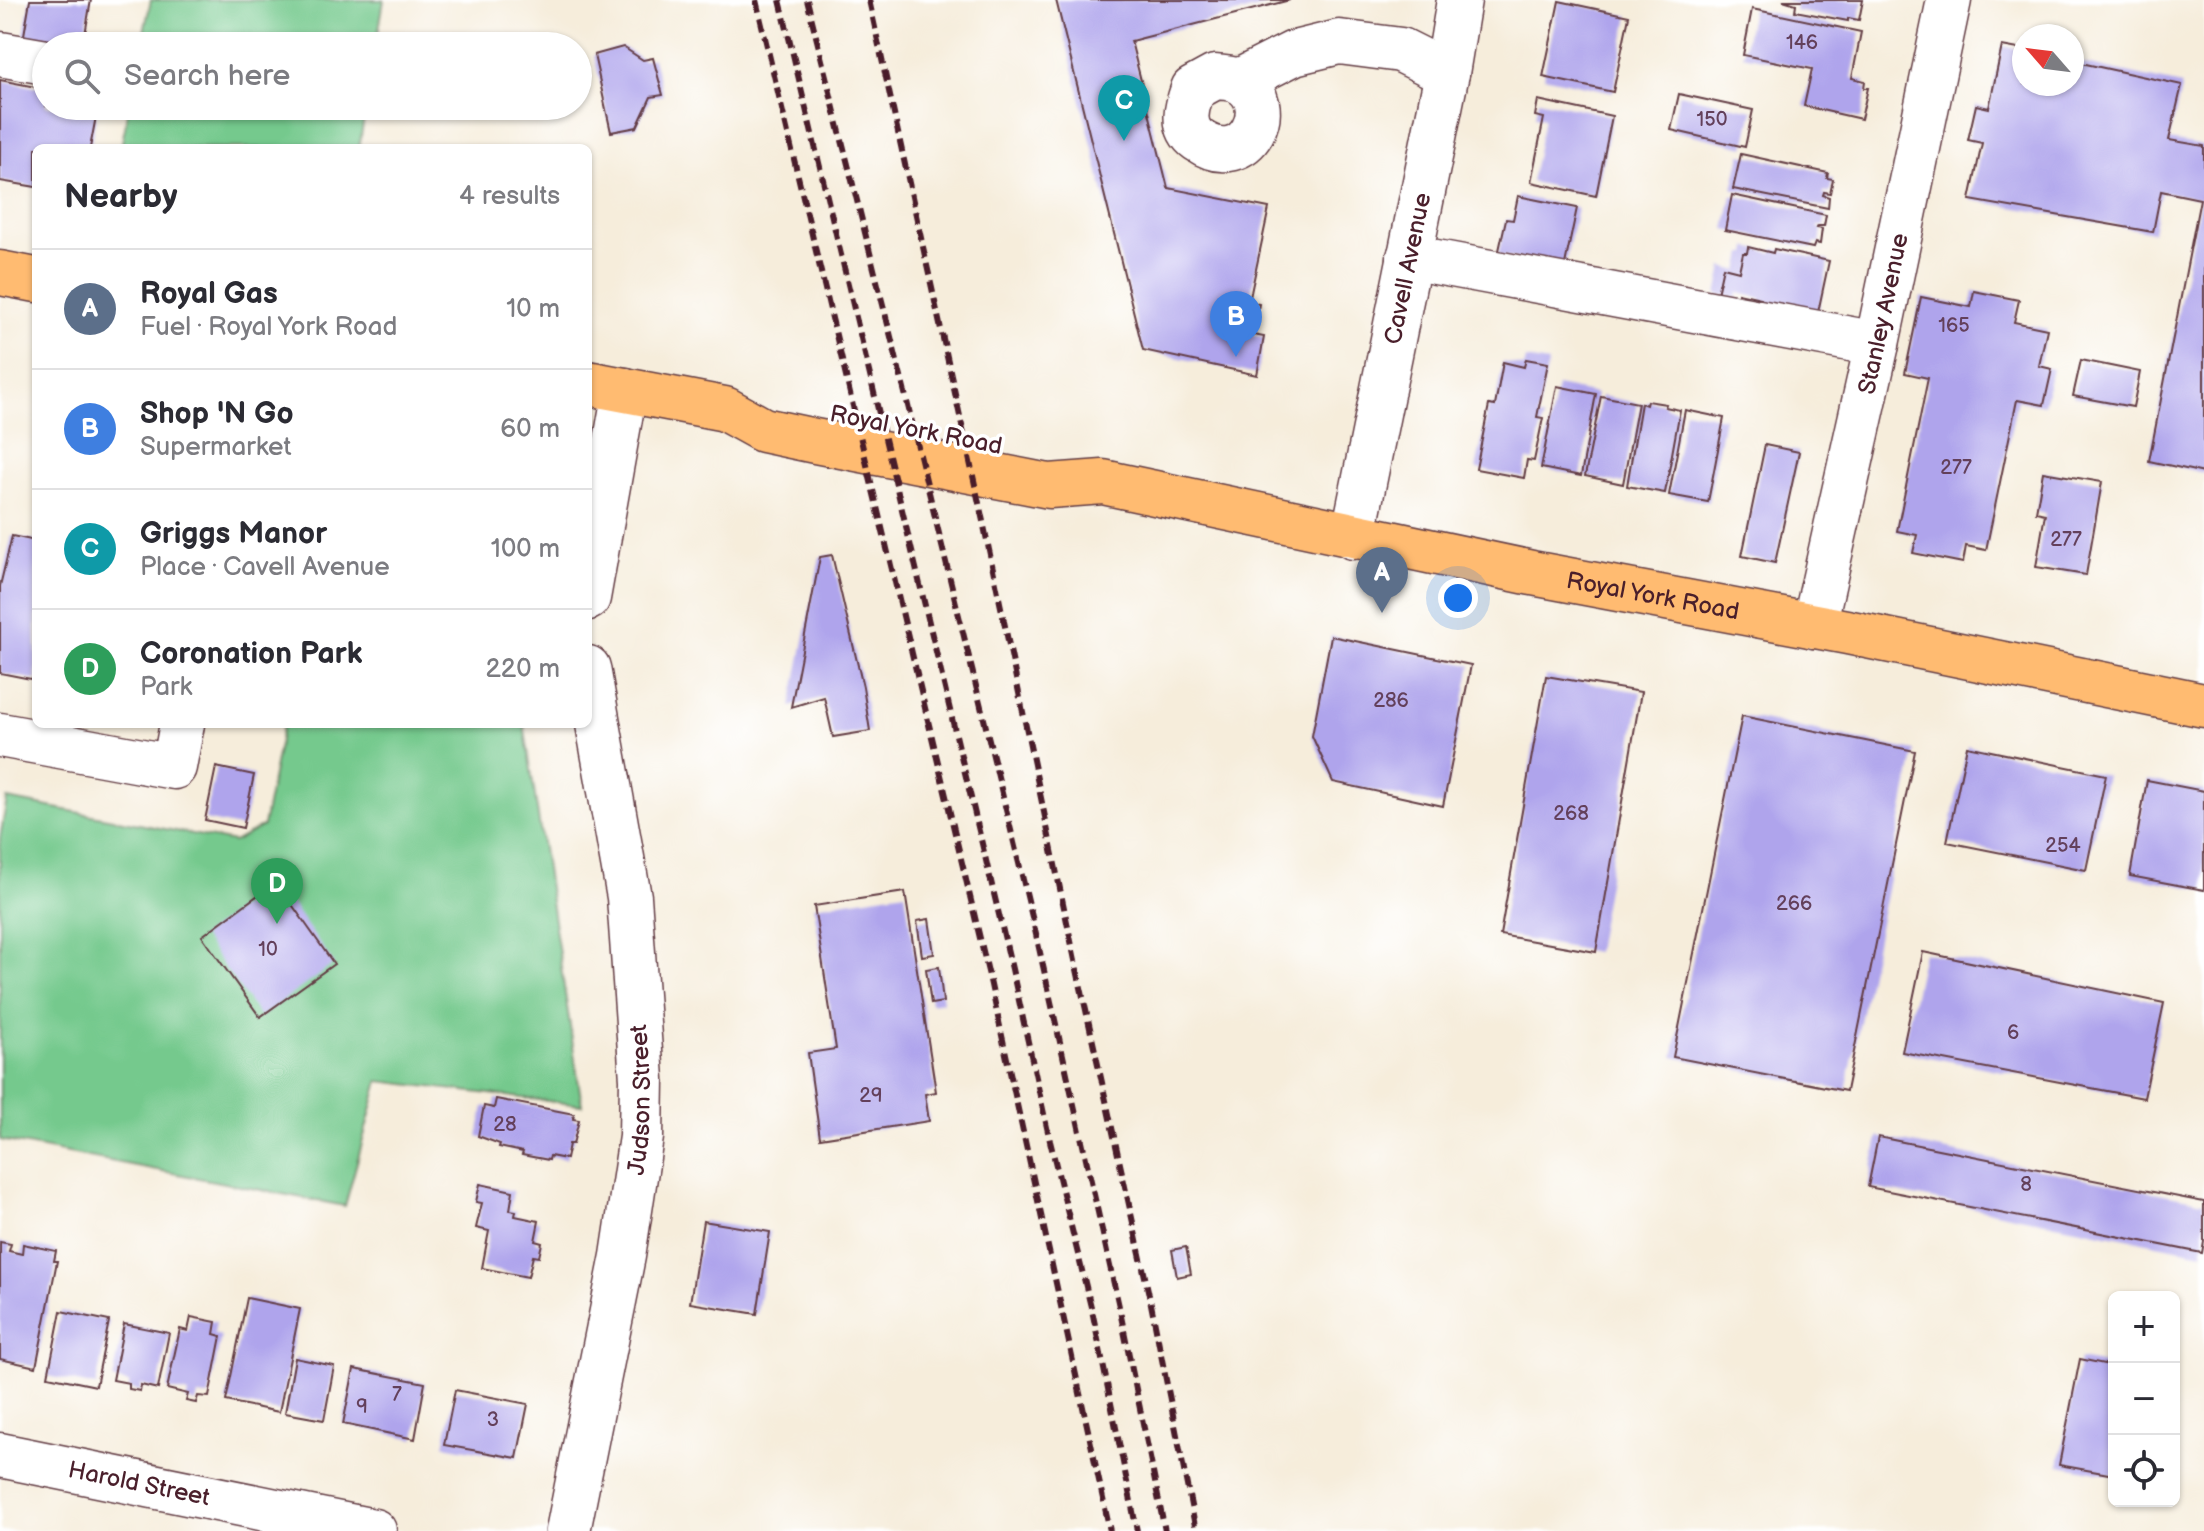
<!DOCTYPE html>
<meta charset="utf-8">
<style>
:root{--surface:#fff;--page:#f2f2f3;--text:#2b2b33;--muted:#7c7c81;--line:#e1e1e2;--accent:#0f766e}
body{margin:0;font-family:"Balsamiq Sans",sans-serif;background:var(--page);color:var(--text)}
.controls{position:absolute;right:24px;bottom:24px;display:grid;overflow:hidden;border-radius:12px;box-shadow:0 2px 6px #0004}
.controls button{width:72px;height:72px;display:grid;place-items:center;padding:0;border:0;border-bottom:2px solid var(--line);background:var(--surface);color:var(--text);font:40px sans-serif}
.compass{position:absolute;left:2012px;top:24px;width:72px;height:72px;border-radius:50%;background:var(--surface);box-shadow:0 2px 6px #0004;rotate:298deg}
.you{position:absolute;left:1458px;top:598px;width:28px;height:28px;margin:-20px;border:6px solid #fff;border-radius:50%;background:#1a73e8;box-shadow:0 0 0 12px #1a73e833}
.badge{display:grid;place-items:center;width:52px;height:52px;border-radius:50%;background:var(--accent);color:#fff;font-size:26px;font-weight:700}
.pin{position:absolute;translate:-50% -66px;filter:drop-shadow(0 2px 4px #0008)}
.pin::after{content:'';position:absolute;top:42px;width:28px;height:24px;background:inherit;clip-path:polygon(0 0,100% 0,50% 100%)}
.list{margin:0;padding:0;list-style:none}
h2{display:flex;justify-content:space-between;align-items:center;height:104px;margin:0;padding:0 32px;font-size:34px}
h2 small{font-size:26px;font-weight:400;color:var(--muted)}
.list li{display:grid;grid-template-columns:52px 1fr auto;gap:24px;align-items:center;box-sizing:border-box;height:120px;padding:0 32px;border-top:2px solid var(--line)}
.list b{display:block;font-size:30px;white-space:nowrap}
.list p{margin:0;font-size:26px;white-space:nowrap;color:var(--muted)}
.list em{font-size:26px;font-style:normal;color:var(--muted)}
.icon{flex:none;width:44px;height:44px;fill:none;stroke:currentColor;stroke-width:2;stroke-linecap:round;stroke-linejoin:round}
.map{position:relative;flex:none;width:2204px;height:1531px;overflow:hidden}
.search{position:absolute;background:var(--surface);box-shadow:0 2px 6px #0004;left:32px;top:32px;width:560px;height:88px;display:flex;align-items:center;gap:20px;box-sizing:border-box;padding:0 28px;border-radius:44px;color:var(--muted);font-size:30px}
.panel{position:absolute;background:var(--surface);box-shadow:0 2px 6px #0004;left:32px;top:144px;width:560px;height:584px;border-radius:12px}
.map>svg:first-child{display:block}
.green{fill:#74c98d;stroke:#5f745c;stroke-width:2}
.building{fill:#afa4ec}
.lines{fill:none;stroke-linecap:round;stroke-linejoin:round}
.minor-casing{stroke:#643e45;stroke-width:47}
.major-casing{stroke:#643e45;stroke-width:47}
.minor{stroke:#fff;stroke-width:44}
.major{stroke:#ffbb71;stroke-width:44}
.rail{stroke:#4a1f2b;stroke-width:6;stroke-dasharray:12 6;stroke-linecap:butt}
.labels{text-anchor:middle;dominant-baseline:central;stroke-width:7;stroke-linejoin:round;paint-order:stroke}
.number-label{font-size:20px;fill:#63405b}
.street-label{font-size:24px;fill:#4a1f2b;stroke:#fff}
</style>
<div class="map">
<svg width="2204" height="1531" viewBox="0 0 2204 1531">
<rect width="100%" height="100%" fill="#fff"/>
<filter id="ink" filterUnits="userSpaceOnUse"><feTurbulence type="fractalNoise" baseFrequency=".0125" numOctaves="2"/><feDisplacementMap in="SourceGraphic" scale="16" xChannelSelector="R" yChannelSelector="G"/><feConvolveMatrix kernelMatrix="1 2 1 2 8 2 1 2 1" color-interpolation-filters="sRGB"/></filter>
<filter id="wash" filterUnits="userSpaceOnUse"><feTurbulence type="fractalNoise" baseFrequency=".006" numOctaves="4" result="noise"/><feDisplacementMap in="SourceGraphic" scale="32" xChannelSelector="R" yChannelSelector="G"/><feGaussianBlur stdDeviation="1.8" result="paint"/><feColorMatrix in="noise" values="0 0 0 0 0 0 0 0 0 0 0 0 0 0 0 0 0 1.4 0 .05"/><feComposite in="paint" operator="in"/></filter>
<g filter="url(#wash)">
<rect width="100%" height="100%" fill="#f6eddb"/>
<!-- green -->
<g class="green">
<path d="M 151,0 L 384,0 L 376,46 L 141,46 Z"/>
<path d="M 129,106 L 366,106 L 359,148 L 121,148 Z"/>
<path d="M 283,724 L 524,724 L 582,1105 L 379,1081 L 345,1206 L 0,1140 L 0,838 L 7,799 L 234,842 L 263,826 Z"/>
</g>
<g id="blocks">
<!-- building -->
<g class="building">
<path d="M 30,0 L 91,0 L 83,46 L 53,46 L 23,41 Z"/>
<path d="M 1056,0 L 1290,0 L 1131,41 L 1168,188 L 1269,208 L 1249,302 L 1259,304 L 1253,335 L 1264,337 L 1257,375 L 1143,350 Z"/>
<path d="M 1783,0 L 1863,0 L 1859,20 L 1848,18 L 1848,21 L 1795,11 L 1796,4 Z"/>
<path d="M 1559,1 L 1629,16 L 1613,92 L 1543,77 Z"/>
<path d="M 1752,9 L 1861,32 L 1852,78 L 1865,81 L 1864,88 L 1868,88 L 1861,119 L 1804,106 L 1812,69 L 1743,55 Z"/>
<path d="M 2002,46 L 2024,50 L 2024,84 L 2072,84 L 2072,61 L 2182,85 L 2169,140 L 2204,146 L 2204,473 L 2149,461 L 2200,199 L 2161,191 L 2153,232 L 1970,200 L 1982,143 L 1968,140 L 1976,105 L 1989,108 Z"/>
<path d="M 623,47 L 643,60 L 653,58 L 663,95 L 651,97 L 637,127 L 611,132 L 594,55 Z"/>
<path d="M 0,80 L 46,89 L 46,106 L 98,106 L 90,148 L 36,148 L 36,187 L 0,181 Z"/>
<path d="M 1679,94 L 1753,110 L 1745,147 L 1671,130 Z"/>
<path d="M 1538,100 L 1612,116 L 1596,196 L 1531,182 L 1544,118 L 1535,116 Z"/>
<path d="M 1741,154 L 1828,173 L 1827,178 L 1833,179 L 1830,193 L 1824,192 L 1823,195 L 1829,197 L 1828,208 L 1733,189 Z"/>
<path d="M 1732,195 L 1826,215 L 1824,226 L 1818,226 L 1817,228 L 1822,229 L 1820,244 L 1815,243 L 1813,248 L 1725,230 Z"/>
<path d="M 1518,196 L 1577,208 L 1564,269 L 1498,255 L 1506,219 L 1513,220 Z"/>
<path d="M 1748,247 L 1773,253 L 1774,249 L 1829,261 L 1817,317 L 1760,304 L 1761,298 L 1738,293 L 1737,298 L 1717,294 L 1723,267 L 1739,271 L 1743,253 L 1747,253 Z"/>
<path d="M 1974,291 L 2019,300 L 2014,322 L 2047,329 L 2039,366 L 2052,369 L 2044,405 L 2017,400 L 1986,550 L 1966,546 L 1963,563 L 1913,553 L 1917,535 L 1897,531 L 1928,378 L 1905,373 L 1921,297 L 1971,307 Z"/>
<path d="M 1526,359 L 1548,363 L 1537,417 L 1543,418 L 1534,461 L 1527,460 L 1524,478 L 1476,469 L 1489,405 L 1495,406 L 1503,362 L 1524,367 Z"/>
<path d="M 2081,360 L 2140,372 L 2133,407 L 2073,396 Z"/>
<path d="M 1557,386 L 1596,394 L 1581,476 L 1541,468 Z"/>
<path d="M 1601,396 L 1638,403 L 1623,484 L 1585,476 Z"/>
<path d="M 1647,401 L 1666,404 L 1665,407 L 1680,410 L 1665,493 L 1627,486 L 1641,403 L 1646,405 Z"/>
<path d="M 1685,410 L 1724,418 L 1708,502 L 1669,495 Z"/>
<path d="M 1765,445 L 1799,452 L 1775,563 L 1742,556 Z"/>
<path d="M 2043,472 L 2102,482 L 2086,575 L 2036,567 L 2045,514 L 2036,512 Z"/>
<path d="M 12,536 L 36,541 L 36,680 L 0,673 L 0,586 Z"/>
<path d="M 832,555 L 863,687 L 870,731 L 833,737 L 824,697 L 791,707 L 820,557 Z"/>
<path d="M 1331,636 L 1471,665 L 1443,806 L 1333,782 L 1312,736 Z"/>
<path d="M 1546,676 L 1641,692 L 1596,952 L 1500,935 Z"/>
<path d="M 1742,716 L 1915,751 L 1846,1091 L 1673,1057 Z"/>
<path d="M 1967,746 L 2106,775 L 2086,870 L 1947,842 Z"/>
<path d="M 216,767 L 254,775 L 243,828 L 205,820 Z"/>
<path d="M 2147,780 L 2204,791 L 2204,890 L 2130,876 Z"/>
<path d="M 276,882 L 334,964 L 260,1017 L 202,936 Z"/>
<path d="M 905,892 L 936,1092 L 925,1094 L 929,1121 L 820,1138 L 808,1053 L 836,1049 L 814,906 Z"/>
<path d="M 929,919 L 934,954 L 922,956 L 917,921 Z"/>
<path d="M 1923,952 L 2164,1003 L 2144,1098 L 1902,1052 Z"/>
<path d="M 939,967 L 943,1002 L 931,1004 L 926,969 Z"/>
<path d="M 496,1099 L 574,1114 L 573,1119 L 579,1120 L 573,1144 L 569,1144 L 566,1159 L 550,1156 L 549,1160 L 522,1155 L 523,1152 L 499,1147 L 500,1144 L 478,1136 L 484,1106 L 494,1108 Z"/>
<path d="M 1878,1137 L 2204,1202 L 2204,1242 L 2202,1253 L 1868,1187 Z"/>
<path d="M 480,1184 L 513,1191 L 510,1210 L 516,1211 L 515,1216 L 539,1221 L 535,1241 L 542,1243 L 539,1257 L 533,1256 L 528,1277 L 482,1268 L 489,1231 L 476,1228 L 482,1203 L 476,1202 Z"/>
<path d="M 703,1221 L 770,1232 L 757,1314 L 690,1303 Z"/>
<path d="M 0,1242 L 11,1244 L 9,1251 L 22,1254 L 23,1244 L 56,1251 L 54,1261 L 57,1261 L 36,1367 L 0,1359 Z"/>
<path d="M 1186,1247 L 1191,1274 L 1177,1277 L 1172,1250 Z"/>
<path d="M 247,1298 L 300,1309 L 279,1412 L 226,1401 Z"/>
<path d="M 61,1311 L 109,1321 L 96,1386 L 48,1376 Z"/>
<path d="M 191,1317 L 216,1322 L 214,1334 L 221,1336 L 209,1397 L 198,1396 L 196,1403 L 186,1401 L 188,1394 L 167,1389 L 180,1329 L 188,1331 Z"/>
<path d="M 124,1324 L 169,1333 L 158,1389 L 141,1385 L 140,1391 L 129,1389 L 129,1383 L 113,1380 Z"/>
<path d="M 295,1358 L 334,1366 L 324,1420 L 285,1413 Z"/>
<path d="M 2080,1359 L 2114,1366 L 2114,1475 L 2059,1465 Z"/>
<path d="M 354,1369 L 425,1383 L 415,1439 L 343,1424 Z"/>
<path d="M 455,1390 L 528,1404 L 517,1458 L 444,1445 Z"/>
</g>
</g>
</g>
<g filter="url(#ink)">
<use href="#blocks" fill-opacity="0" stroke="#643e45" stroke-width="2"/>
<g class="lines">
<defs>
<g id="minor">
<path d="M 0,54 L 46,62"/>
<path d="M 1215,77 C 1222,78 1233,78 1239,81 C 1280,101 1248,175 1198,140 C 1180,127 1187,106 1193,89 Z"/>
<path d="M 1239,81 L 1294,53 L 1339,42 L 1401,50 L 1447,73"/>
<path d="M 1409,257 L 1877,344"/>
<path id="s1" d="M 1353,537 L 1447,73 L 1459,0"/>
<path d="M 588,598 L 625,390"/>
<path id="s2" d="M 1814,626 L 1877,344 L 1949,0"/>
<path d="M 0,735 L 174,767 L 182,724"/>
<path id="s3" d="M 0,1455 L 374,1531"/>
<path id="s4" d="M 568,1531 L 623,1256 L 641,1137 L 642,1079 L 629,897 L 588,668"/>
</g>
<g id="major">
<path d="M 0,273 L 36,280"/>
<path id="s5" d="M 588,383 L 725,409 L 763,430 L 815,441 L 1049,486 L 1103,482 L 1532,573 L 1847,632 L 2204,705"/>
</g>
</defs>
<!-- minor casing -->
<use href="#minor" class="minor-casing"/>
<!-- major casing -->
<use href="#major" class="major-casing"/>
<!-- minor -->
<use href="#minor" class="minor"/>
<!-- major -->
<use href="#major" class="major"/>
<!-- rail -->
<g class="rail">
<path d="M 756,0 L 989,976 L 1110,1531"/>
<path d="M 780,0 L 1012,969 L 1050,1141 L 1093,1315 L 1137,1531"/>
<path d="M 807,0 L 902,381 L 1033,921 L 1120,1311 L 1165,1531"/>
<path d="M 869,0 L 984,526 L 1076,965 L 1151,1304 L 1196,1531"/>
</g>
</g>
</g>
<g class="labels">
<!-- number labels -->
<g class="number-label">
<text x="1802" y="43">146</text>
<text x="1712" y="120">150</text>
<text x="1954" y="326">165</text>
<text x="1956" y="468">277</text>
<text x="2066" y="540">277</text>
<text x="1391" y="701">286</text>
<text x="1571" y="814">268</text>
<text x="2063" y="846">254</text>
<text x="1794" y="904">266</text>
<text x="268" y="950">10</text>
<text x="2013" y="1033">6</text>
<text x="871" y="1096">29</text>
<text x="505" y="1125">28</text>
<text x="2026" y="1185">8</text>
<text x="397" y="1395">7</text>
<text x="362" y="1407">9</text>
<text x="493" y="1420">3</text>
</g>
<!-- street labels -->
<g class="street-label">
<text stroke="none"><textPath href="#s1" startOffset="274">Cavell Avenue</textPath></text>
<text stroke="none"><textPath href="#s2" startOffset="320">Stanley Avenue</textPath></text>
<text transform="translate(916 430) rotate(11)">Royal York Road</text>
<text stroke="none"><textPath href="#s5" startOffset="1090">Royal York Road</textPath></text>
<text stroke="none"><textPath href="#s4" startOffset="438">Judson Street</textPath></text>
<text stroke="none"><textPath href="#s3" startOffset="142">Harold Street</textPath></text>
</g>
</g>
</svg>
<div class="controls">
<button>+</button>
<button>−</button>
<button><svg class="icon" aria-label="locate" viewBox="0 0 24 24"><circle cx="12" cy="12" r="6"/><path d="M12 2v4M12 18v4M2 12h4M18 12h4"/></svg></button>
</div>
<svg class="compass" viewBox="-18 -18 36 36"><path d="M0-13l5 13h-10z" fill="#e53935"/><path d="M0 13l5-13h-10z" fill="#7c7c81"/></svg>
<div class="you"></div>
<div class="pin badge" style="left:1382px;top:613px;background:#5c6f8a">A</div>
<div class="pin badge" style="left:1236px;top:357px;background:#3f7fe0">B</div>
<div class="pin badge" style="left:1124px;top:141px;background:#0f9aa8">C</div>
<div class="pin badge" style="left:277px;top:924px;background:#2e9e5b">D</div>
<div class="search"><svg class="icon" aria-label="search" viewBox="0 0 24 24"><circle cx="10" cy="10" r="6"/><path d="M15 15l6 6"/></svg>Search here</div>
<section class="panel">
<h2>Nearby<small>4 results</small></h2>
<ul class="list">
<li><span class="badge" style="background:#5c6f8a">A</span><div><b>Royal Gas</b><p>Fuel · Royal York Road</p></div><em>10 m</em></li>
<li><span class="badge" style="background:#3f7fe0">B</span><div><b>Shop 'N Go</b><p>Supermarket</p></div><em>60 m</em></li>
<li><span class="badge" style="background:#0f9aa8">C</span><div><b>Griggs Manor</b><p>Place · Cavell Avenue</p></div><em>100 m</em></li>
<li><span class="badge" style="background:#2e9e5b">D</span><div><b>Coronation Park</b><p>Park</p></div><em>220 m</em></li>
</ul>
</section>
</div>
